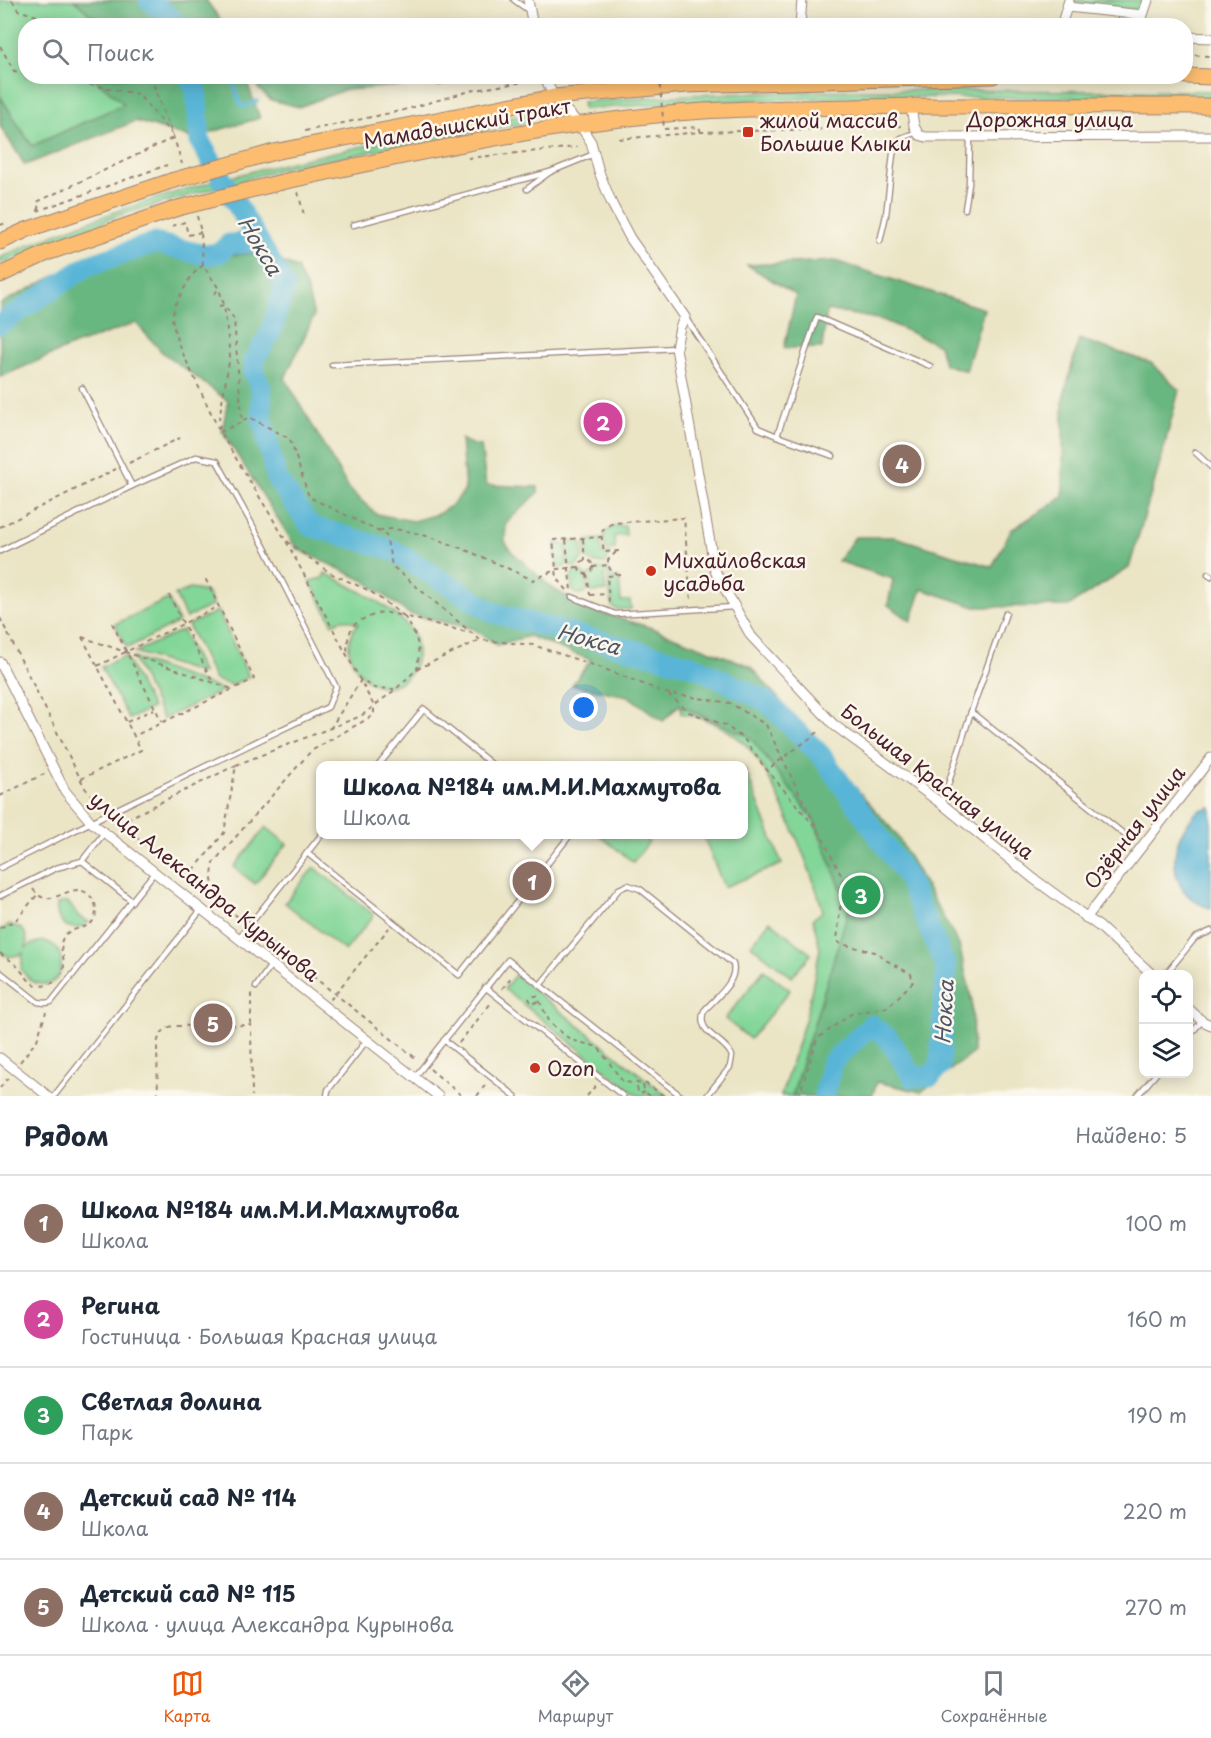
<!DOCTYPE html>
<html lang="ru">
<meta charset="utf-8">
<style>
:root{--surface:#fff;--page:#f6f6f7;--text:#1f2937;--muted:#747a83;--line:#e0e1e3;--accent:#ea580c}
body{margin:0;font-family:"Playpen Sans",sans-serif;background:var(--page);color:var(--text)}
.controls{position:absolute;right:18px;bottom:18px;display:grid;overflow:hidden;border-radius:12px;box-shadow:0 3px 15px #0003}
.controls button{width:54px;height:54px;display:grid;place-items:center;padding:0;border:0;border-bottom:2px solid var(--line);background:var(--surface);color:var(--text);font:30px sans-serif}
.you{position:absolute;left:584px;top:708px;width:21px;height:21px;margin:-15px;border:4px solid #fff;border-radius:50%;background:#1a73e8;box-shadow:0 0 0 9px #1a73e833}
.badge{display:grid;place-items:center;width:39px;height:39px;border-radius:50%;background:var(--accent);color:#fff;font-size:20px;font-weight:700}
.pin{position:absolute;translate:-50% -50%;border:3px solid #fff;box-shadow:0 2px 6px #0006}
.popup{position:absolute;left:316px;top:761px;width:432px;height:78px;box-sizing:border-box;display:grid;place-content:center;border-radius:12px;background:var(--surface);filter:drop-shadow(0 2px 4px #0005);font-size:20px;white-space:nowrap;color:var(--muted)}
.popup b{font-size:22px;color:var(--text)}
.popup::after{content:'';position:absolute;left:50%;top:100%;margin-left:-12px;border:12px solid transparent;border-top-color:var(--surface)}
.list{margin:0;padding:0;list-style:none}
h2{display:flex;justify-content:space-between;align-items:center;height:78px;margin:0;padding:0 24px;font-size:26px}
h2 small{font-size:20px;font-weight:400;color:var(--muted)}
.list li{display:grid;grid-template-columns:39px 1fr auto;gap:18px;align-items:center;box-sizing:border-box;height:96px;padding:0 24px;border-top:2px solid var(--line)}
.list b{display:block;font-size:22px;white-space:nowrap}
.list p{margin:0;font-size:20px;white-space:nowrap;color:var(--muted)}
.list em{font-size:20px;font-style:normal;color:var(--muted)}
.icon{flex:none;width:33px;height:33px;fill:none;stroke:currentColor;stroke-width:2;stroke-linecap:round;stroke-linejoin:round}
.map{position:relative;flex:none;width:1211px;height:1096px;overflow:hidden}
.search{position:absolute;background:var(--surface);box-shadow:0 3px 15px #0003;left:18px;right:18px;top:18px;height:66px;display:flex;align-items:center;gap:15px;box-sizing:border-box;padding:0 21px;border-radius:24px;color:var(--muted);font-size:22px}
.sheet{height:558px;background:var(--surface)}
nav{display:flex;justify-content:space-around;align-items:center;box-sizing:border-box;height:84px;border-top:2px solid var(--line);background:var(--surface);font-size:16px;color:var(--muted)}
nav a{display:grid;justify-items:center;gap:3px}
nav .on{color:var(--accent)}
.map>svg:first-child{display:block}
.green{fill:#82d698;stroke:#667a62;stroke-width:1.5}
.forest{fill:#69b780;stroke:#5a6b56;stroke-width:1.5}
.water{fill:#59b5d7;stroke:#526a81;stroke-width:1.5}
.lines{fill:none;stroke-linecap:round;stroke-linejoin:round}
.stream{stroke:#59b5d7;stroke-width:4}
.river{stroke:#59b5d7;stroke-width:21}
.service-casing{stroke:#9a8278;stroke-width:7}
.minor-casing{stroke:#9a8278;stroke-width:11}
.primary-casing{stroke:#9a8278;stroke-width:17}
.path{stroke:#9a8278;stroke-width:2;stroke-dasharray:4.5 4.5;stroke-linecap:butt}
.service{stroke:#fff;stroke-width:4.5}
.minor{stroke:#fff;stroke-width:9}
.primary{stroke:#fcbd6f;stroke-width:15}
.primary-bridge-casing{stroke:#9a8278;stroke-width:17;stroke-linecap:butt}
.path-bridge{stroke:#9a8278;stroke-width:2;stroke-dasharray:4.5 4.5;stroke-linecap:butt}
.primary-bridge{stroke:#fcbd6f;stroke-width:15}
.poi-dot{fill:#c8321e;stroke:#fbf7ec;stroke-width:2}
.labels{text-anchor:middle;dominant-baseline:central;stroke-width:5;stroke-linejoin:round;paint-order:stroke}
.street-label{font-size:20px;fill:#4a1f2b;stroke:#fbf7ec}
.poi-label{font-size:20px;fill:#4a1f2b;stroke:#fbf7ec;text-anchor:start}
.water-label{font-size:21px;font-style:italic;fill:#4f5467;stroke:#fbf7ec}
</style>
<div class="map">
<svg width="1211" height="1096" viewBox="0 0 1211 1096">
<rect width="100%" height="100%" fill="#fbf7ec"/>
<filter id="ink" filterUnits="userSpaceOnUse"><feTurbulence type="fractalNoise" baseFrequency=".0167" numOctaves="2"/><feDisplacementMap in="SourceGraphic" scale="12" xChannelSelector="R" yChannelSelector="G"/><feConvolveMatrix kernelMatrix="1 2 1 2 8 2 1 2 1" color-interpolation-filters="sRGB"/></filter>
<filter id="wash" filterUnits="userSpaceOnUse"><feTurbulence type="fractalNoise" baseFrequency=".008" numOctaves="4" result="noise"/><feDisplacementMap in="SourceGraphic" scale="24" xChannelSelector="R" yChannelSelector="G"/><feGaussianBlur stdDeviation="1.35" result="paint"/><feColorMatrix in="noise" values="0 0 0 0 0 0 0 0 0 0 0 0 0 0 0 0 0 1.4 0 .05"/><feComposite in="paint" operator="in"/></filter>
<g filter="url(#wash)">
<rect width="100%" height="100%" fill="#ebe5c6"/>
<!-- green -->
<g class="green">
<path d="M 0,0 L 74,0 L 102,25 L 26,26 L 26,76 L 144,77 L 191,138 L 136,121 L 31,146 L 0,96 Z"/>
<path d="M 1072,0 L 1144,0 L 1141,10 L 1071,3 Z"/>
<path d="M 855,90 L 1211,91 L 1211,98 L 856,97 L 690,102 L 583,109 L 582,102 L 690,95 Z"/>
<path d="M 527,114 L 528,122 L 284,168 L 117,216 L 0,264 L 0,258 C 166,181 348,148 527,114 Z"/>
<path d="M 614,526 L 625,526 L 626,535 L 614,536 L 615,549 L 605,550 L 604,534 Z"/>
<path d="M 601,539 L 602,554 L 611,553 L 606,563 L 594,563 L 586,558 L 585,543 L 588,540 Z"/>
<path d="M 570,541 L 579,541 L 582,544 L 583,559 L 578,563 L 578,566 L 573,567 L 569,564 L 567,545 Z"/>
<path d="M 557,542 L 565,545 L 567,564 L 565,567 L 560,568 L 557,565 L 555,545 Z"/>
<path d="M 607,568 L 612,575 L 604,575 L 606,591 L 591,592 L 589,575 L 594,573 L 596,569 Z"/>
<path d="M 574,571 L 579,571 L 586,576 L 588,590 L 585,593 L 577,594 L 572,590 L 571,576 Z"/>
<path d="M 325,573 C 347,584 400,610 412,632 C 435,675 376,715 351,658 C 346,647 350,633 358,624 C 349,619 342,618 333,624 L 310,581 L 323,578 Z"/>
<path d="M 608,578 L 619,578 L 621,601 L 630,601 L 631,609 L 616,609 L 612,607 Z"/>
<path d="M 190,589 L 207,592 L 213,605 L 186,618 L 175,595 Z"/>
<path d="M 168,599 L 179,622 L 127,648 L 115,624 Z"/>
<path d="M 218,611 L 249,677 L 231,685 L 215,680 L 188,625 Z"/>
<path d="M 182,630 L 203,674 L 135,652 Z"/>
<path d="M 125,656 L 152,708 L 129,719 L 101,667 Z"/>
<path d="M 133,658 L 224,690 L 163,719 Z"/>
<path d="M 682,666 L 900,879 L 845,1096 L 781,1096 L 806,1017 L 820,949 L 813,919 L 823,911 C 813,876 802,849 787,816 C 776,792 765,765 746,745 C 729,728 704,717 681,713 Z"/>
<path d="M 744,767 L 782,864 L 724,887 L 703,835 L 744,834 Z"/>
<path d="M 266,827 L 287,844 L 255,884 L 234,867 Z"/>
<path d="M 599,835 L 639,835 L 649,842 L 633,862 Z"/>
<path d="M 314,867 L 374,915 L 345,951 L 285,903 Z"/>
<path d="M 68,902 L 79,917 L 89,922 C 74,935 54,925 57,904 Z"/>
<path d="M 770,921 L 811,954 L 792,977 L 751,945 Z"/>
<path d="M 10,925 C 23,926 29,935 26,948 C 68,918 76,1001 31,981 L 21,970 L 23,953 C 15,957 7,958 0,952 L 0,930 Z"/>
<path d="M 764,970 L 790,990 L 750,1039 L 725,1019 Z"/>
<path d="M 515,975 L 667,1096 L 638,1096 L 504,989 Z"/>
</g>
<!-- forest -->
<g class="forest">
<path d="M 74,0 L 206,0 L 224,25 L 102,25 Z"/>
<path d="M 93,77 L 245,77 L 260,118 L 191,138 L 136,121 L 25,165 L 0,126 L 0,96 L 32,146 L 124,104 Z"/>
<path d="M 256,77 L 400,77 L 402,86 L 344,90 L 299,107 L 271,100 L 258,88 Z"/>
<path d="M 169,237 L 219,256 L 260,253 L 297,268 L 307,290 L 314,316 L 285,378 L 349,489 L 376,514 L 413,521 L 438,514 L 453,504 L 465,490 L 461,439 L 473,445 L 481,446 L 486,485 L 538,487 L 538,493 L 506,523 L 505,541 L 510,550 L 553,589 L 594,611 L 649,627 L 750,666 L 896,834 L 959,945 L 972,1001 L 973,1053 L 921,1092 L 877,1082 L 872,1096 L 792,1096 L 849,909 L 814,820 L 750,737 L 679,705 L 663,721 L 628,696 L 572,685 L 591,660 L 529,636 L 497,645 L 474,629 L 409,614 L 365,581 L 297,549 L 222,431 L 228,401 L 162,352 L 136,323 L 74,345 L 0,377 L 0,304 L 84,261 Z"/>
<path d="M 835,261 L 984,309 L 966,371 L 944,364 L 939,345 L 883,320 L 827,310 L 822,348 L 784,348 L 796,295 L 747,265 Z"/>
<path d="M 1079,339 L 1151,363 L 1179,390 L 1160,463 L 1129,568 L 1068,606 L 975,607 L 922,589 L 911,621 L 888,605 L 893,579 L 838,561 L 855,537 L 895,537 L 992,567 L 1011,530 L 1063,497 L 1063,399 Z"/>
</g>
<!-- water -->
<path class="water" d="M 1211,807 L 1211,908 C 1171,899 1165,851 1189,822 C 1191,819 1194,814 1198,811 C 1201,809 1207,809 1211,807 Z"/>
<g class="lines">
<!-- stream -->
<path class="stream" d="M 228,76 C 240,89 232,94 243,107 L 257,101"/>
<!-- river -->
<g class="river">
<path d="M 149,0 L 180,26"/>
<path d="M 188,76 L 196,88 L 200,142 L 285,286 L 271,332 L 254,360 L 254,373 L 261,388 L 262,419 L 277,479 L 310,526 L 393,550 L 494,613 L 694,666 L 766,701 L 821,755 L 906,875 L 946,967 L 940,1066 L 931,1076 L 913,1077 L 888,1038 L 871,1025 L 832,1062 L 824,1096"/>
<path d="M 0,324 L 87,266 L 154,243 L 205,255 L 219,253 L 229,244 L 259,242"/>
</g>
</g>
</g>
<g filter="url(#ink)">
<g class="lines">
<defs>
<g id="service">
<path d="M 514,0 L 528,10"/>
<path d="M 437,82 L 465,76"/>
<path d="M 527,189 L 550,172 L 594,154"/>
<path d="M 965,209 L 969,184 L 970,137"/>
<path d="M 353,225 L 550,172"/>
<path d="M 880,241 L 886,215 L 893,154 L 901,138 L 917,132"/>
<path d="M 685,317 L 758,428 L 777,436 L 817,317 L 930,366"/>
<path d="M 332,365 L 676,348"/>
<path d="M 82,388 L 132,486"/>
<path d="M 777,436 L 833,456"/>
<path d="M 1195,452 L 1211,467"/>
<path d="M 0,551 L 132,486 L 196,457 L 217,461 L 265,548 L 336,687 L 328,707 L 107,814 L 0,868"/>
<path d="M 1208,574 L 1211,576"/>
<path d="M 572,597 L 615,614 L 735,607"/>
<path d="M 971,712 L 1125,835"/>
<path d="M 378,766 L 424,709 L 494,766"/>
<path d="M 942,804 L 971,712 L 1006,613"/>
<path d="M 104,833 L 82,861 L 132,901"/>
<path d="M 322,834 L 307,853 L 459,975 L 571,834"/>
<path d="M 0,896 L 56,868 L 82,861"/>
<path d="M 238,939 L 307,853"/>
<path d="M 0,972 L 38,1002 L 45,1003 L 51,1002 L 154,873"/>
<path d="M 1165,975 L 1195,938 L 1211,931"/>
<path d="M 540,985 L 619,889 L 628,885 L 640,889 L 733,964 C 738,982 715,998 704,1011 C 695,1034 725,1038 732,1056 L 730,1067 L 707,1096"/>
<path d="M 256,987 L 271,965"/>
<path d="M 485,987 L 623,1096"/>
<path d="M 1188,1037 L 1202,1021"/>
<path d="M 444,1040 L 515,1096"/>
<path d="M 415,1077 L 508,960 L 681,1096"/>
<path d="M 54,1096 L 201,910"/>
<path d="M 327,1096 L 328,1090 L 367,1040"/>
<path d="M 1137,1096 L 1156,1074"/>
</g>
<g id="minor">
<path d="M 528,0 L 533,26"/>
<path d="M 1067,7 L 1143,15 L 1148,0"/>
<path d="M 800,26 L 802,0"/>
<path d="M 1061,26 L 1069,0"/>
<path d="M 1186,37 L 1211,38"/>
<path d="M 544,76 L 554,97 L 579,124 L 591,142 L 599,172 L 612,204 L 630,238 L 685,317 L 680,327 L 676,348 L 715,571 L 751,636 L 834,725 L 942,804 L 1034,879 L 1100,927 L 1153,975"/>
<path d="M 911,106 L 914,126 L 919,135 L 926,137 L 1211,136"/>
<path d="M 0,662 L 65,791 L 91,822 L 438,1096"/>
<path d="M 1086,918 L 1211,758"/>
<path d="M 1188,1008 L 1202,1021 L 1211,1025"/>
<path d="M 0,1058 L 48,1096"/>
</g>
<g id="primary">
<path d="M 1186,76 L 1211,77"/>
<path d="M 274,152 L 554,97 L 686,85 L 993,76"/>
<path d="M 282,182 C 422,151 561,121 704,111 C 754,108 804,108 854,107 C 973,105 1092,106 1211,106"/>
<path d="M 0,242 L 26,230 L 171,181"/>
<path d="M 0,275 L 47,253 L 178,208"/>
</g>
</defs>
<!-- service casing -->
<use href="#service" class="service-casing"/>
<!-- minor casing -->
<use href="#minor" class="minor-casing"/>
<!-- primary casing -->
<use href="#primary" class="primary-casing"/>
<!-- path -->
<g class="path">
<path d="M 12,0 L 18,10 L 68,26"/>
<path d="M 1082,26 L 1084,18"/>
<path d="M 0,46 L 14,71 L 26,73"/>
<path d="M 1186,55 L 1211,56"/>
<path d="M 45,76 L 138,94 L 173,135"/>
<path d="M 151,76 C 160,106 174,134 182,164"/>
<path d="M 664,129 L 699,127 L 701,132"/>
<path d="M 305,131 L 400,111 L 470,91 L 528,81 L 533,78"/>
<path d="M 619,139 L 701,132 L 869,128 L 901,126"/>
<path d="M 468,158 L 577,147"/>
<path d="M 298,192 L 304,215"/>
<path d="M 39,210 L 37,202 L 175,137"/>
<path d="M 37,211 L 167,165"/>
<path d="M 197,216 L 201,232 L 203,265 L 219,289 L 224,305 L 234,319 L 242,421 L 249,417 L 290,439 L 309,497 L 386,535 L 392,566 L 480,640 L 533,645 L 602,668 L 666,693 L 730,703 L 766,725 L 819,833"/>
<path d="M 0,225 L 6,223"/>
<path d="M 172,226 L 185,222 L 188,235 L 201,232"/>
<path d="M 203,265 L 191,276 L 175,305 L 172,318 L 177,341 L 220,432 L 285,539 L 374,706 L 374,715 L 311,751 L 213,863 L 212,880 L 217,899"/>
<path d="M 214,294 L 219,289"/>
<path d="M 219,306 L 224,305 L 230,356 L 219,419 L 220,429"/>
<path d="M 220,432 L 242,422"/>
<path d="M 129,463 L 180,438"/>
<path d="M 0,527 L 116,469"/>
<path d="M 379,531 C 407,519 504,567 533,580 L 557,569 L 579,567"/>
<path d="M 583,539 L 585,560"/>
<path d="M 566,540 L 571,591"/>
<path d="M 287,541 L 330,573 L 370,591 L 404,616 L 470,633"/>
<path d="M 619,551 L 604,552 L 601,533 L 605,528 L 613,523 L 684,518 L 691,600"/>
<path d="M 616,552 L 608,560 C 608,567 610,572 617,574"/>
<circle cx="586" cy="567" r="7"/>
<path d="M 593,567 L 608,565"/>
<path d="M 587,574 L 590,595"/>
<path d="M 567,590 L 557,578 L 553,540 L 602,537"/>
<path d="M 169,595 L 213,683"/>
<path d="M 590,595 L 608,594"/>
<path d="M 609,602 L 607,576 L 621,575"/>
<path d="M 0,618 L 85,788 L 101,808"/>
<path d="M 112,623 L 162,722"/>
<path d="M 82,637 L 134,736 L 254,679 L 205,578"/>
<path d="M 82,637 L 232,689"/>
<path d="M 347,651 L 348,639 L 352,626 L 363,619 L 382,612 L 404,616 C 417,635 421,646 417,669"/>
<path d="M 97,666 L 219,606"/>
<path d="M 668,694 L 689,712 L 725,725 L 744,739 L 762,764 L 816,828"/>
<path d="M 127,722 L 154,709"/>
<path d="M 330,729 L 361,680 L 374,688 L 394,689"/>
<path d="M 81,779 L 141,750 L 134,736"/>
<path d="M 0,796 L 46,773"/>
<path d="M 114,820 L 242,920"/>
<path d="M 119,823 L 236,765"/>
<path d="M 188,877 L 224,833 L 236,765 L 361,716 L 396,689 L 417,669 L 480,640"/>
<path d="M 33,889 C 50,914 69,879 88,894 C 93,898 96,904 96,910 C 96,934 71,923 63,938 C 57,948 68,959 62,974"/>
<path d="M 0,928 L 16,920 L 37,895"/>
<path d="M 256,931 L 418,1060"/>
<path d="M 0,953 C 5,958 12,960 16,965 C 29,978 32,994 56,981"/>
<path d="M 502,989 L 513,975"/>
<path d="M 330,1000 L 389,928"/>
<path d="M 538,1001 L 533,1004 L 529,999 L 532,996 L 537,996 L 550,1023 L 571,1040 L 598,1047 L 623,1082 L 647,1084 L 664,1096"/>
<path d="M 251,1025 L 251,992"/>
<path d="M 459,1043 L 491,1003"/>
<path d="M 20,1062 L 37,1040 L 46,1012"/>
<path d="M 430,1069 L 462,1096"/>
<path d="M 0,1088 L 8,1078"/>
<path d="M 645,1092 L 639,1094 L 637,1088 L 643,1086 L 645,1092 L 650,1096"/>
<path d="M 158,1096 L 157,1046 C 158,1035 163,1029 173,1026 L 251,1025 L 252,1096"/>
<path d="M 477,1096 L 486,1084"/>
<path d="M 587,1096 L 596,1085"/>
<path d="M 799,1096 L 817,1039 L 851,1014 L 888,1007 L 913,982 L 911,974 L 884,959 L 879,953 L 841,944 L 837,941 L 843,879 L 820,833"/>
</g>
<!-- service -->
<use href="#service" class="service"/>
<!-- minor -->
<use href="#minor" class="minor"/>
<!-- primary -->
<use href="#primary" class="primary"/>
<defs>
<g id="primary-bridge">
<path d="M 171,181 L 274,152"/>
<path d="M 178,208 L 282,182"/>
</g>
</defs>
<!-- primary-bridge casing -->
<use href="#primary-bridge" class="primary-bridge-casing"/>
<!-- path-bridge -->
<g class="path-bridge">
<path d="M 659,76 L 664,129"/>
<path d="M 771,767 L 821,730"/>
</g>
<!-- primary-bridge -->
<use href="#primary-bridge" class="primary-bridge"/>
</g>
</g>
<!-- markers -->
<g class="poi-dot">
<rect x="742" y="126" width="12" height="12" rx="3"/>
<circle cx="651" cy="571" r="6"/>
<circle cx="535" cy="1068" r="6"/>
</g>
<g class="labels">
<!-- street labels -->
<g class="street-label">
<text x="1050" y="119">Дорожная улица</text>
<text transform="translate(467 123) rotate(-10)">Мамадышский тракт</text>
<text transform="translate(938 781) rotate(38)">Большая Красная улица</text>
<text transform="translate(1134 827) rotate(-52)">Озёрная улица</text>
<text transform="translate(205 886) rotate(39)">улица Александра Курынова</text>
</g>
<!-- poi labels -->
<g class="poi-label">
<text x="760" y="120">жилой массив<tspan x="760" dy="23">Большие Клыки</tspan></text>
<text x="663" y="560">Михайловская<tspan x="663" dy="23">усадьба</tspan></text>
<text x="547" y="1068">Ozon</text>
</g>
<!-- water labels -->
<g class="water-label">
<text transform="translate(261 245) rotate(59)">Нокса</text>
<text transform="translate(589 638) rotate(15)">Нокса</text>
<text transform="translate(943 1012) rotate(-87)">Нокса</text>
</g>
</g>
</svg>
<div class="controls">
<button><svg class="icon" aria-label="locate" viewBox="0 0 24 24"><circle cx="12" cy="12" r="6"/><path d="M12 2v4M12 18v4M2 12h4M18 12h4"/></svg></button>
<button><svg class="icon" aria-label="layers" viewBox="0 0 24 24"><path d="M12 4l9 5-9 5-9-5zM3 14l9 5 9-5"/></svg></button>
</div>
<div class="you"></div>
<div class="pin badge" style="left:532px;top:881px;background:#8d6e63">1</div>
<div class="popup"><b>Школа №184 им.М.И.Махмутова</b>Школа</div>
<div class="pin badge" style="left:603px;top:422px;background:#d1479c">2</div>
<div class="pin badge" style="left:861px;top:895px;background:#2e9e5b">3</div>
<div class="pin badge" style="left:902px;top:464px;background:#8d6e63">4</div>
<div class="pin badge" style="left:213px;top:1023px;background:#8d6e63">5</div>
<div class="search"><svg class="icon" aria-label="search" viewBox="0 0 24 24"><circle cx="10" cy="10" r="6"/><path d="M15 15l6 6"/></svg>Поиск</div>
</div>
<section class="sheet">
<h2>Рядом<small>Найдено: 5</small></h2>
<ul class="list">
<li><span class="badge" style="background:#8d6e63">1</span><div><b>Школа №184 им.М.И.Махмутова</b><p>Школа</p></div><em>100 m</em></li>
<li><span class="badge" style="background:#d1479c">2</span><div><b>Регина</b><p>Гостиница · Большая Красная улица</p></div><em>160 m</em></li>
<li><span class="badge" style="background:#2e9e5b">3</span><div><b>Светлая долина</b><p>Парк</p></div><em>190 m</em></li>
<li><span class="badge" style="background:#8d6e63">4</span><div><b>Детский сад № 114</b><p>Школа</p></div><em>220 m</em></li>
<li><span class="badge" style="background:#8d6e63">5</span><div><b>Детский сад № 115</b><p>Школа · улица Александра Курынова</p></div><em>270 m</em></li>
</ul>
</section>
<nav>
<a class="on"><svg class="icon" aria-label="map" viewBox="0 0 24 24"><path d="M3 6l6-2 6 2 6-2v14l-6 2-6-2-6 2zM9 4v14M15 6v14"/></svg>Карта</a>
<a><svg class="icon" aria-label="directions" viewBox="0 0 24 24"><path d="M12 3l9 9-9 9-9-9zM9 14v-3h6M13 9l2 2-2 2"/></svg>Маршрут</a>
<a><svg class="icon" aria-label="saved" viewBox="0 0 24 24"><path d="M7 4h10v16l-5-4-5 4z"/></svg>Сохранённые</a>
</nav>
